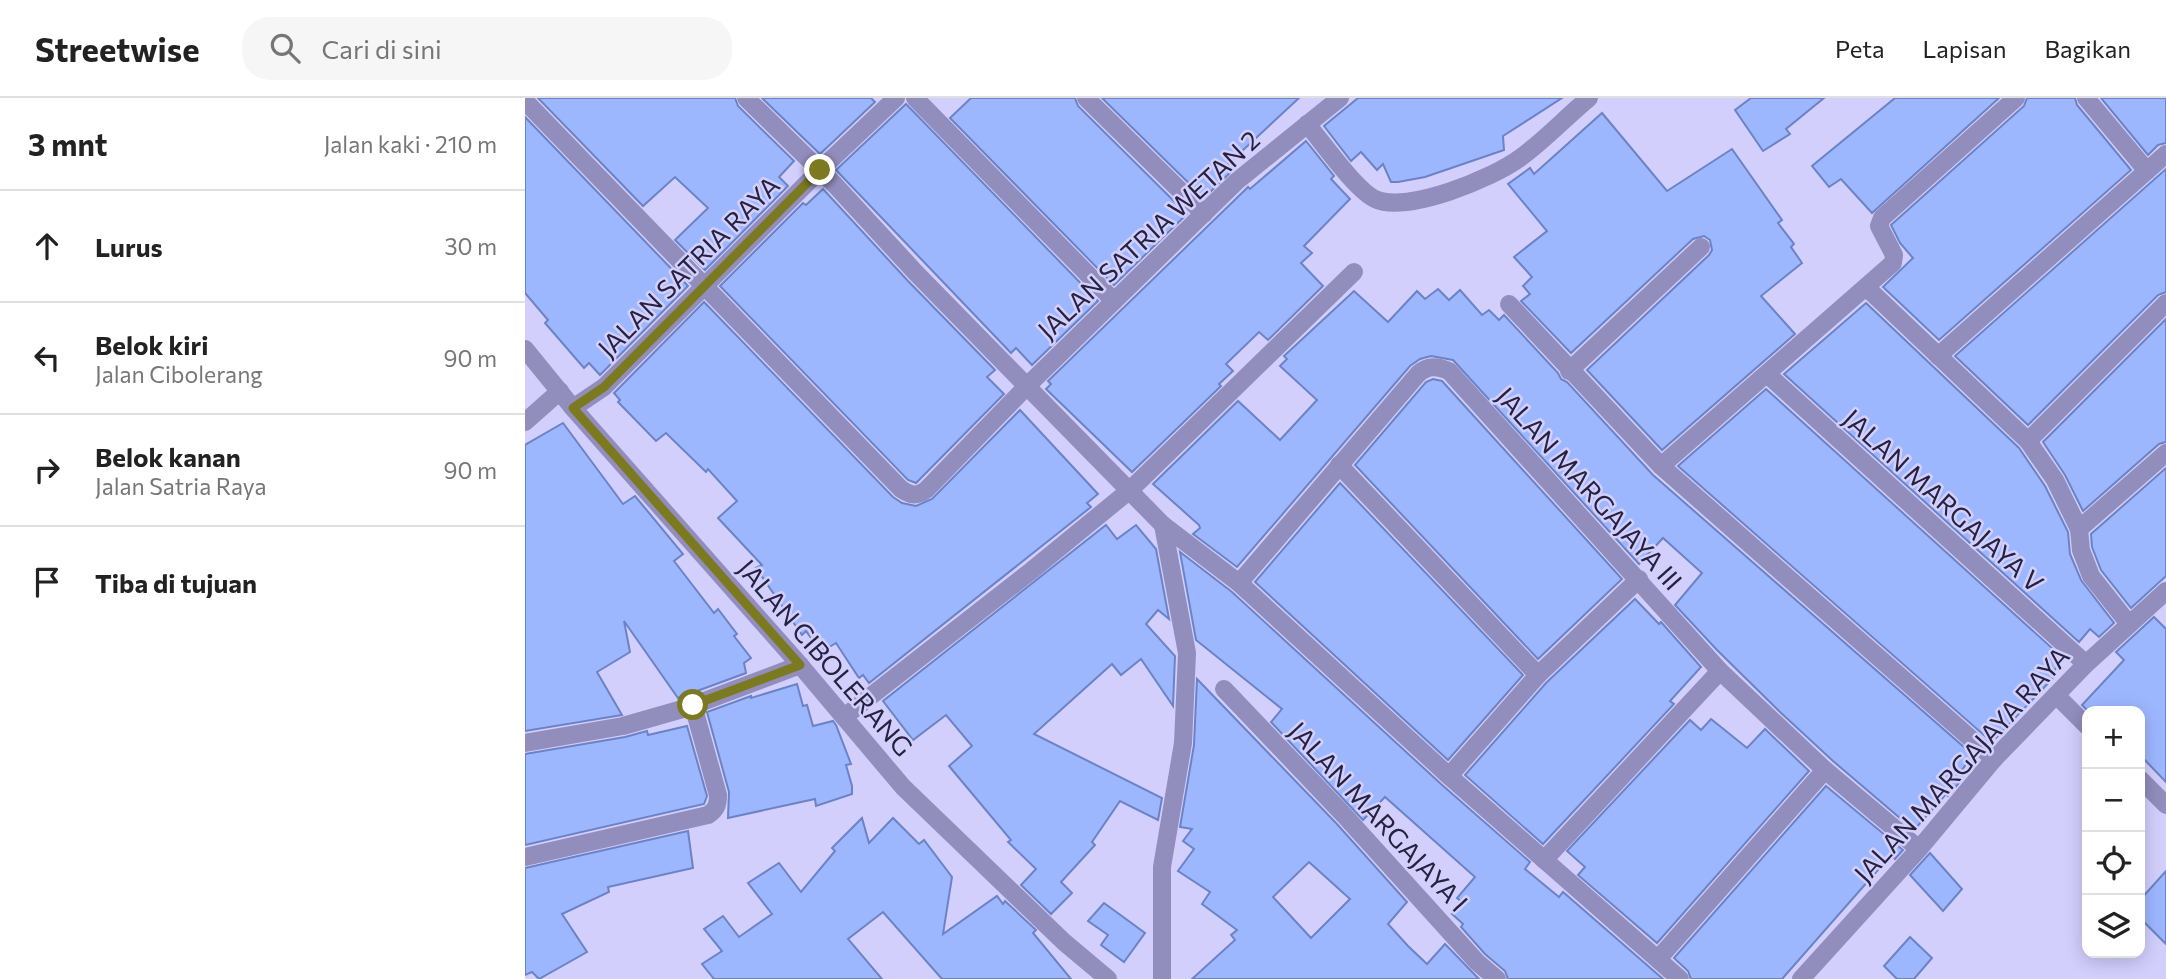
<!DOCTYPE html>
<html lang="id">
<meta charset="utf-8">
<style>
:root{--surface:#fff;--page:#f6f6f6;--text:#222;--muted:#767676;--line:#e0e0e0}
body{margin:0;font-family:Commissioner,sans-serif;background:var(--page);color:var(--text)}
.controls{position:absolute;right:21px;bottom:21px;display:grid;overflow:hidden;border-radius:14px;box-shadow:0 4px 18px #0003}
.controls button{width:63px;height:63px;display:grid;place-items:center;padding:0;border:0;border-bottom:2px solid var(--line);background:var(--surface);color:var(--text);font:35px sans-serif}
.stop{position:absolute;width:21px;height:21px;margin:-16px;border:5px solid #7c7a21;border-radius:50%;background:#fff}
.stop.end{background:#7c7a21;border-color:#fff;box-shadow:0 2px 7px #0008}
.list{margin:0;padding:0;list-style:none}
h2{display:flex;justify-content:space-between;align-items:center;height:91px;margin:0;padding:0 28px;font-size:30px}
h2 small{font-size:23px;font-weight:400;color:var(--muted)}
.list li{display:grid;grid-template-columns:46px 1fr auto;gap:21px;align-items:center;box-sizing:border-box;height:112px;padding:0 28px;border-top:2px solid var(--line)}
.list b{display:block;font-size:26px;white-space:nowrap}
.list p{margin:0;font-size:23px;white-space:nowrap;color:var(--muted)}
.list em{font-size:23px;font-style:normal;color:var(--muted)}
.icon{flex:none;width:38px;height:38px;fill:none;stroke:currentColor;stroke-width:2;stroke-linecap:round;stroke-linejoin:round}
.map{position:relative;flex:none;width:1641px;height:881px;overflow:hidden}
header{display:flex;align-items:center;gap:42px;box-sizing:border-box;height:98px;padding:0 35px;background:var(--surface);border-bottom:2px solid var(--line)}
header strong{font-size:33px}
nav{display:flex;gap:38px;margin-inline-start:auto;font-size:24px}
.search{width:490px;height:63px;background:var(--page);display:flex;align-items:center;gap:18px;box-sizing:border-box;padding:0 24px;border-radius:28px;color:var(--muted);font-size:26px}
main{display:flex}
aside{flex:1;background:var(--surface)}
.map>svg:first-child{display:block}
.building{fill:#9db7ff;stroke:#6b83c6;stroke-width:2;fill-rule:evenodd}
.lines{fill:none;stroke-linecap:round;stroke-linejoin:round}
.minor{stroke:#918dbd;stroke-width:18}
.route{stroke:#7c7a21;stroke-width:9}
.labels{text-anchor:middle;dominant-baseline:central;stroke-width:5;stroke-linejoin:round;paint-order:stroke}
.street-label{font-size:26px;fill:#25213e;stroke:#d2cffd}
</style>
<header>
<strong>Streetwise</strong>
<div class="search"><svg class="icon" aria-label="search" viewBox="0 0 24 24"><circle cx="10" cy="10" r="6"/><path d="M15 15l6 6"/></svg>Cari di sini</div>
<nav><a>Peta</a><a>Lapisan</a><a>Bagikan</a></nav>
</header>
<main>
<aside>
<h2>3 mnt<small>Jalan kaki · 210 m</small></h2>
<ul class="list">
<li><svg class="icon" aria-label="ahead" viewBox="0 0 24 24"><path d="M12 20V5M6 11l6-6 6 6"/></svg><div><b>Lurus</b></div><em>30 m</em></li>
<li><svg class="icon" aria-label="left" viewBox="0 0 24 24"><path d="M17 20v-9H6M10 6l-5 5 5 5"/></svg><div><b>Belok kiri</b><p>Jalan Cibolerang</p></div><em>90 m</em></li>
<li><svg class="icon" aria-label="right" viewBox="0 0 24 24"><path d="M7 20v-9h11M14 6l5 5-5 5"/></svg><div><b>Belok kanan</b><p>Jalan Satria Raya</p></div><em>90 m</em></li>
<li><svg class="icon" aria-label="arrive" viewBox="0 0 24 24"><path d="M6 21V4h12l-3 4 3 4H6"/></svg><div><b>Tiba di tujuan</b></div></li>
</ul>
</aside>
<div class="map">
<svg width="1641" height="881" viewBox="0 0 1641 881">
<rect width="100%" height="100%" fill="#d2cffd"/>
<!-- building -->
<g class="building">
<path d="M 13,0 L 210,0 L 213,8 L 269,63 L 254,79 L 263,88 L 180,172 L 150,142 L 183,110 L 150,79 L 118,108 Z"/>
<path d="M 237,0 L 346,0 L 350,4 L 295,56 Z"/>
<path d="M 446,0 L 550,0 L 553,8 L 662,116 L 589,187 L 425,20 Z"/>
<path d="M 577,0 L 774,0 L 703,66 L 708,72 L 679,100 Z"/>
<path d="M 833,0 L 1037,0 L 978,38 L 979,52 L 900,79 L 873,84 L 866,84 L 858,66 L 852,72 L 836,54 L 826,63 L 799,28 Z"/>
<path d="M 1226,0 L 1299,0 L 1261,31 L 1265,36 L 1238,53 L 1210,12 Z"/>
<path d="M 1370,0 L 1474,0 L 1347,115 L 1316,81 L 1304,89 L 1287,68 Z"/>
<path d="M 1502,0 L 1550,0 L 1552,7 L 1606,72 L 1414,242 L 1358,189 L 1388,160 L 1375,145 L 1366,127 L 1499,8 Z"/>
<path d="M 1576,0 L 1641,0 L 1641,45 L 1633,47 L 1623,57 Z"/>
<path d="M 381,6 L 573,203 L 507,267 L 491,250 L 486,255 L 311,72 Z"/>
<path d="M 1077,15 L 1142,93 L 1207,51 L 1257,122 L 1253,125 L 1269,146 L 1266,149 L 1277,165 L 1236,198 L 1270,236 L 1137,352 L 1062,272 L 1184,157 L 1187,152 L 1185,142 L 1179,138 L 1168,141 L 1046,255 L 996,203 L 1005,196 L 998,188 L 1007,179 L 989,159 L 1022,133 L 983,86 L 1005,70 L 1009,76 Z"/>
<path d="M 0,19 L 163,188 L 75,277 L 64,265 L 59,270 L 20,225 L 23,222 L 0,195 Z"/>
<path d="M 781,43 L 809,78 L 806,81 L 825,101 L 779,148 L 787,155 L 776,165 L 798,188 L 743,242 L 734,234 L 701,266 L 708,273 L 694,286 L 696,288 L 607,374 L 521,291 L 526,286 L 523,283 L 720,92 L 723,89 L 725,91 Z"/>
<path d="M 1641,71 L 1641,194 L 1633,197 L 1503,327 L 1430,258 Z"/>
<path d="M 298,91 L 383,183 L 470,272 L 462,279 L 479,296 L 391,385 L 383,382 L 195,188 L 278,105 L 281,107 Z"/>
<path d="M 913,191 L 924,202 L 935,192 L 957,217 L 964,212 L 974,222 L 979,217 L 1033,275 L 1036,281 L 1042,284 L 1128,377 L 1448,657 L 1434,676 L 1438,680 L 1423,698 L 1421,696 L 1389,732 L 1308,663 L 1255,614 L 1192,552 L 1150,507 L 1177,475 L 1138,440 L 1114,466 L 928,262 L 906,258 L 895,261 L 885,268 L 712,469 L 668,436 L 675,430 L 674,427 L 628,386 L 713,303 L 755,342 L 792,302 L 755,268 L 762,261 L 759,258 L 829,193 L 863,224 L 892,193 L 900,201 Z"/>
<path d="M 179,204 L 368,399 L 377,405 L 391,408 L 407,401 L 495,312 L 573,396 L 562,405 L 566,409 L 344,585 L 338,577 L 334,580 L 311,545 L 296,554 L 281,533 L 277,537 L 231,470 L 237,467 L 193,420 L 212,403 L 183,371 L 181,374 L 141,335 L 131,343 L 93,304 L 95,302 L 89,295 Z"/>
<path d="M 1341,205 L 1494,350 L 1520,388 L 1543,434 L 1545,456 L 1556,482 L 1589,525 L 1574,539 L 1565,531 L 1554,544 L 1259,276 Z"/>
<path d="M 1641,221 L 1641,344 L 1634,346 L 1558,413 L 1540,377 L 1518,344 Z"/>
<path d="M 908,281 L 917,283 L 1097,481 L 1013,561 L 830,367 L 901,284 Z"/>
<path d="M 1241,291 L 1539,561 L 1528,574 L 1531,577 L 1471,640 L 1465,635 L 1461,639 L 1153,368 Z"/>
<path d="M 38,325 L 98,406 L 110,398 L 158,456 L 149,463 L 189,515 L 193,511 L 212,536 L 209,538 L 226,560 L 219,565 L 221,575 L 153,600 L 99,523 L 105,554 L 72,574 L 97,617 L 0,633 L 0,347 Z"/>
<path d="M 1641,370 L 1641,478 L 1606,510 L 1576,472 L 1567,449 L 1566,436 Z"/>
<path d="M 815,385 L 998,577 L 923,662 L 730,484 Z"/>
<path d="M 581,427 L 592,441 L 611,427 L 631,451 L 644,521 L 633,512 L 621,526 L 650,558 L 648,608 L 616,561 L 596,577 L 587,566 L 509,636 L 637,700 L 633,722 L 595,703 L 567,744 L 570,747 L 536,784 L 547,795 L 526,816 L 496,787 L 511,771 L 483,744 L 486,742 L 424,668 L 447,648 L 421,617 L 388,642 L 358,603 Z"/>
<path d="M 655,454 L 707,494 L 916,686 L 1005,764 L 1000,771 L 1034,799 L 1038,794 L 1138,881 L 983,881 L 980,873 L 960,856 L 936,829 L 938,826 L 927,816 L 937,804 L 932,800 L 950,779 L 860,699 L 838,722 L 746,624 L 757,611 L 671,542 Z"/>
<path d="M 1110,501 L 1134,526 L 1136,524 L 1176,569 L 1145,603 L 1149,606 L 1018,746 L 940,677 L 1021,585 Z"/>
<path d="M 1629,519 L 1641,531 L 1641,684 L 1615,657 L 1615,613 L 1563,613 L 1557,607 L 1599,562 L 1591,554 Z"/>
<path d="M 672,581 L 811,725 L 882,804 L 863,826 L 883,848 L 902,866 L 920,846 L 954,881 L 667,881 L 710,842 L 706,837 L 712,832 L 677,806 L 685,794 L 653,773 L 669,751 L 658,743 L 667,731 L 655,729 L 669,647 ZM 784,764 L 825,801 L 786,840 L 748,799 Z"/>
<path d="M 272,586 L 278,608 L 282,607 L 288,628 L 308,623 L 311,627 L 326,666 L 321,667 L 327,688 L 327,696 L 291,708 L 290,701 L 203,720 L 204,694 L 182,614 L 226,598 L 226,600 Z"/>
<path d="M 1186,621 L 1222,650 L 1240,631 L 1284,673 L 1132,845 L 1053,777 L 1060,769 L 1042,753 L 1165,622 L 1176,632 Z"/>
<path d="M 162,628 L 182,698 L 179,706 L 0,747 L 0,656 L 100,639 L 122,633 L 123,637 Z"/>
<path d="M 1301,688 L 1378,752 L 1370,761 L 1366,757 L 1257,881 L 1166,881 L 1163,873 L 1149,860 Z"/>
<path d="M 337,720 L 344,745 L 368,720 L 394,746 L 399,742 L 427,779 L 418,836 L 472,798 L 478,806 L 480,803 L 511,832 L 508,835 L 546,881 L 417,881 L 358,814 L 323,841 L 357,881 L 189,881 L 177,866 L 197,853 L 179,831 L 198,818 L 214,839 L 247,816 L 223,785 L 254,765 L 276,794 L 310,753 L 307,750 Z"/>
<path d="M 163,733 L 168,770 L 83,789 L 84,794 L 37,816 L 62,854 L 14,881 L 7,874 L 0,877 L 0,770 Z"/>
<path d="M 1405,755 L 1437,791 L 1418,813 L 1385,777 Z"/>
<path d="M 1641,773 L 1641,846 L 1615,820 L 1615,802 Z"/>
<path d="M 579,805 L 620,835 L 599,864 L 576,847 L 583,837 L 563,823 Z"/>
<path d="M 1385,839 L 1407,860 L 1389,881 L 1372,881 L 1359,868 Z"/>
</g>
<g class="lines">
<!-- minor -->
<g class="minor">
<path d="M 221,0 L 310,87 L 391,175 L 638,427 L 714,485 L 924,678 L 1155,881"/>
<path d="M 390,0 L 589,203"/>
<path d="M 561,0 L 679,116"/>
<path d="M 1561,0 L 1622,73"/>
<path d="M 0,3 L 376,391 C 385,397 391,399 401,392 L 503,287 L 712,83 L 815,0"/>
<path d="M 782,26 C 798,45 830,91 850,101 C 882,116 968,80 995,60 C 1020,42 1041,19 1064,0"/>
<path d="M 1342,190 L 1503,343 L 1530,382 L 1554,431 L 1556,452 L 1566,478 L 1604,526"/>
<path d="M 984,206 L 1136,368 L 1469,661"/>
<path d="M 0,251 L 48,310 L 275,567 L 378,689 L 539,844 L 583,881"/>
<path d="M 1413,258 L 1641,56"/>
<path d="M 1044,273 L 1176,149"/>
<path d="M 1242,276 L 1561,566"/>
<path d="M 48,310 L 79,289 L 295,72 L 371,0"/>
<path d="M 0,324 L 35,293"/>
<path d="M 1503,343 L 1641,205"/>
<path d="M 814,367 L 1013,577"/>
<path d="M 1136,368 L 1368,165 L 1369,157 L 1354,128 L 1357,120 L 1491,0"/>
<path d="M 1554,431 L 1641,355"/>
<path d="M 714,485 L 893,276 C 903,267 912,268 924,273 L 1195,573 L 1300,672 L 1394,751"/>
<path d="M 699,591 L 819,717 L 952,864 L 972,881"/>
<path d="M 1531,597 L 1562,628"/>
<path d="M 319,619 L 506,473 L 605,392 L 829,174"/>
<path d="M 0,645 L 98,628 L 161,610 L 275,567"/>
<path d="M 924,678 L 1013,577 L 1114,481"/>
<path d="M 1615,681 L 1641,707"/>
<path d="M 0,759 L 183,717 C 191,712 193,707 193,697 L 168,607"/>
<path d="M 1019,762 L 1195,573"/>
<path d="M 1133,861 L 1300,672"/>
<path d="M 637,881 L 637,769 L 658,645 L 662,555 L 638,427"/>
<path d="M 1276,881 L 1394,751 L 1469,661 L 1561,566 L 1641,493"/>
</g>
</g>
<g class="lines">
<!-- route -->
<path class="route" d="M 168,607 L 275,567 L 48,310 L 79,289 L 295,72"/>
</g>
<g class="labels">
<!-- street labels -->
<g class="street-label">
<text transform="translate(623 136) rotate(-43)">JALAN SATRIA WETAN 2</text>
<text transform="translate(163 168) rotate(-45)">JALAN SATRIA RAYA</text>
<text transform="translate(1065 390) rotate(48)">JALAN MARGAJAYA III</text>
<text transform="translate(1419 402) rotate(42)">JALAN MARGAJAYA V</text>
<text transform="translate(301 559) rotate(49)">JALAN CIBOLERANG</text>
<text transform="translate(1436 666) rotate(-48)">JALAN MARGAJAYA RAYA</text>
<text transform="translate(854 718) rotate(47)">JALAN MARGAJAYA I</text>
</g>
</g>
</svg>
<div class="controls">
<button>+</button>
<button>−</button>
<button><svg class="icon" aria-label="locate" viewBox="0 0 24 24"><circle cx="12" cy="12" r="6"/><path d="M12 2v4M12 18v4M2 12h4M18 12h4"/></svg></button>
<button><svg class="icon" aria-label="layers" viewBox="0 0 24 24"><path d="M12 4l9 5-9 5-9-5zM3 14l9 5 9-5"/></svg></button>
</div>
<div class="stop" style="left:168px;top:607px"></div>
<div class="stop end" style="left:295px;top:72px"></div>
</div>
</main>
